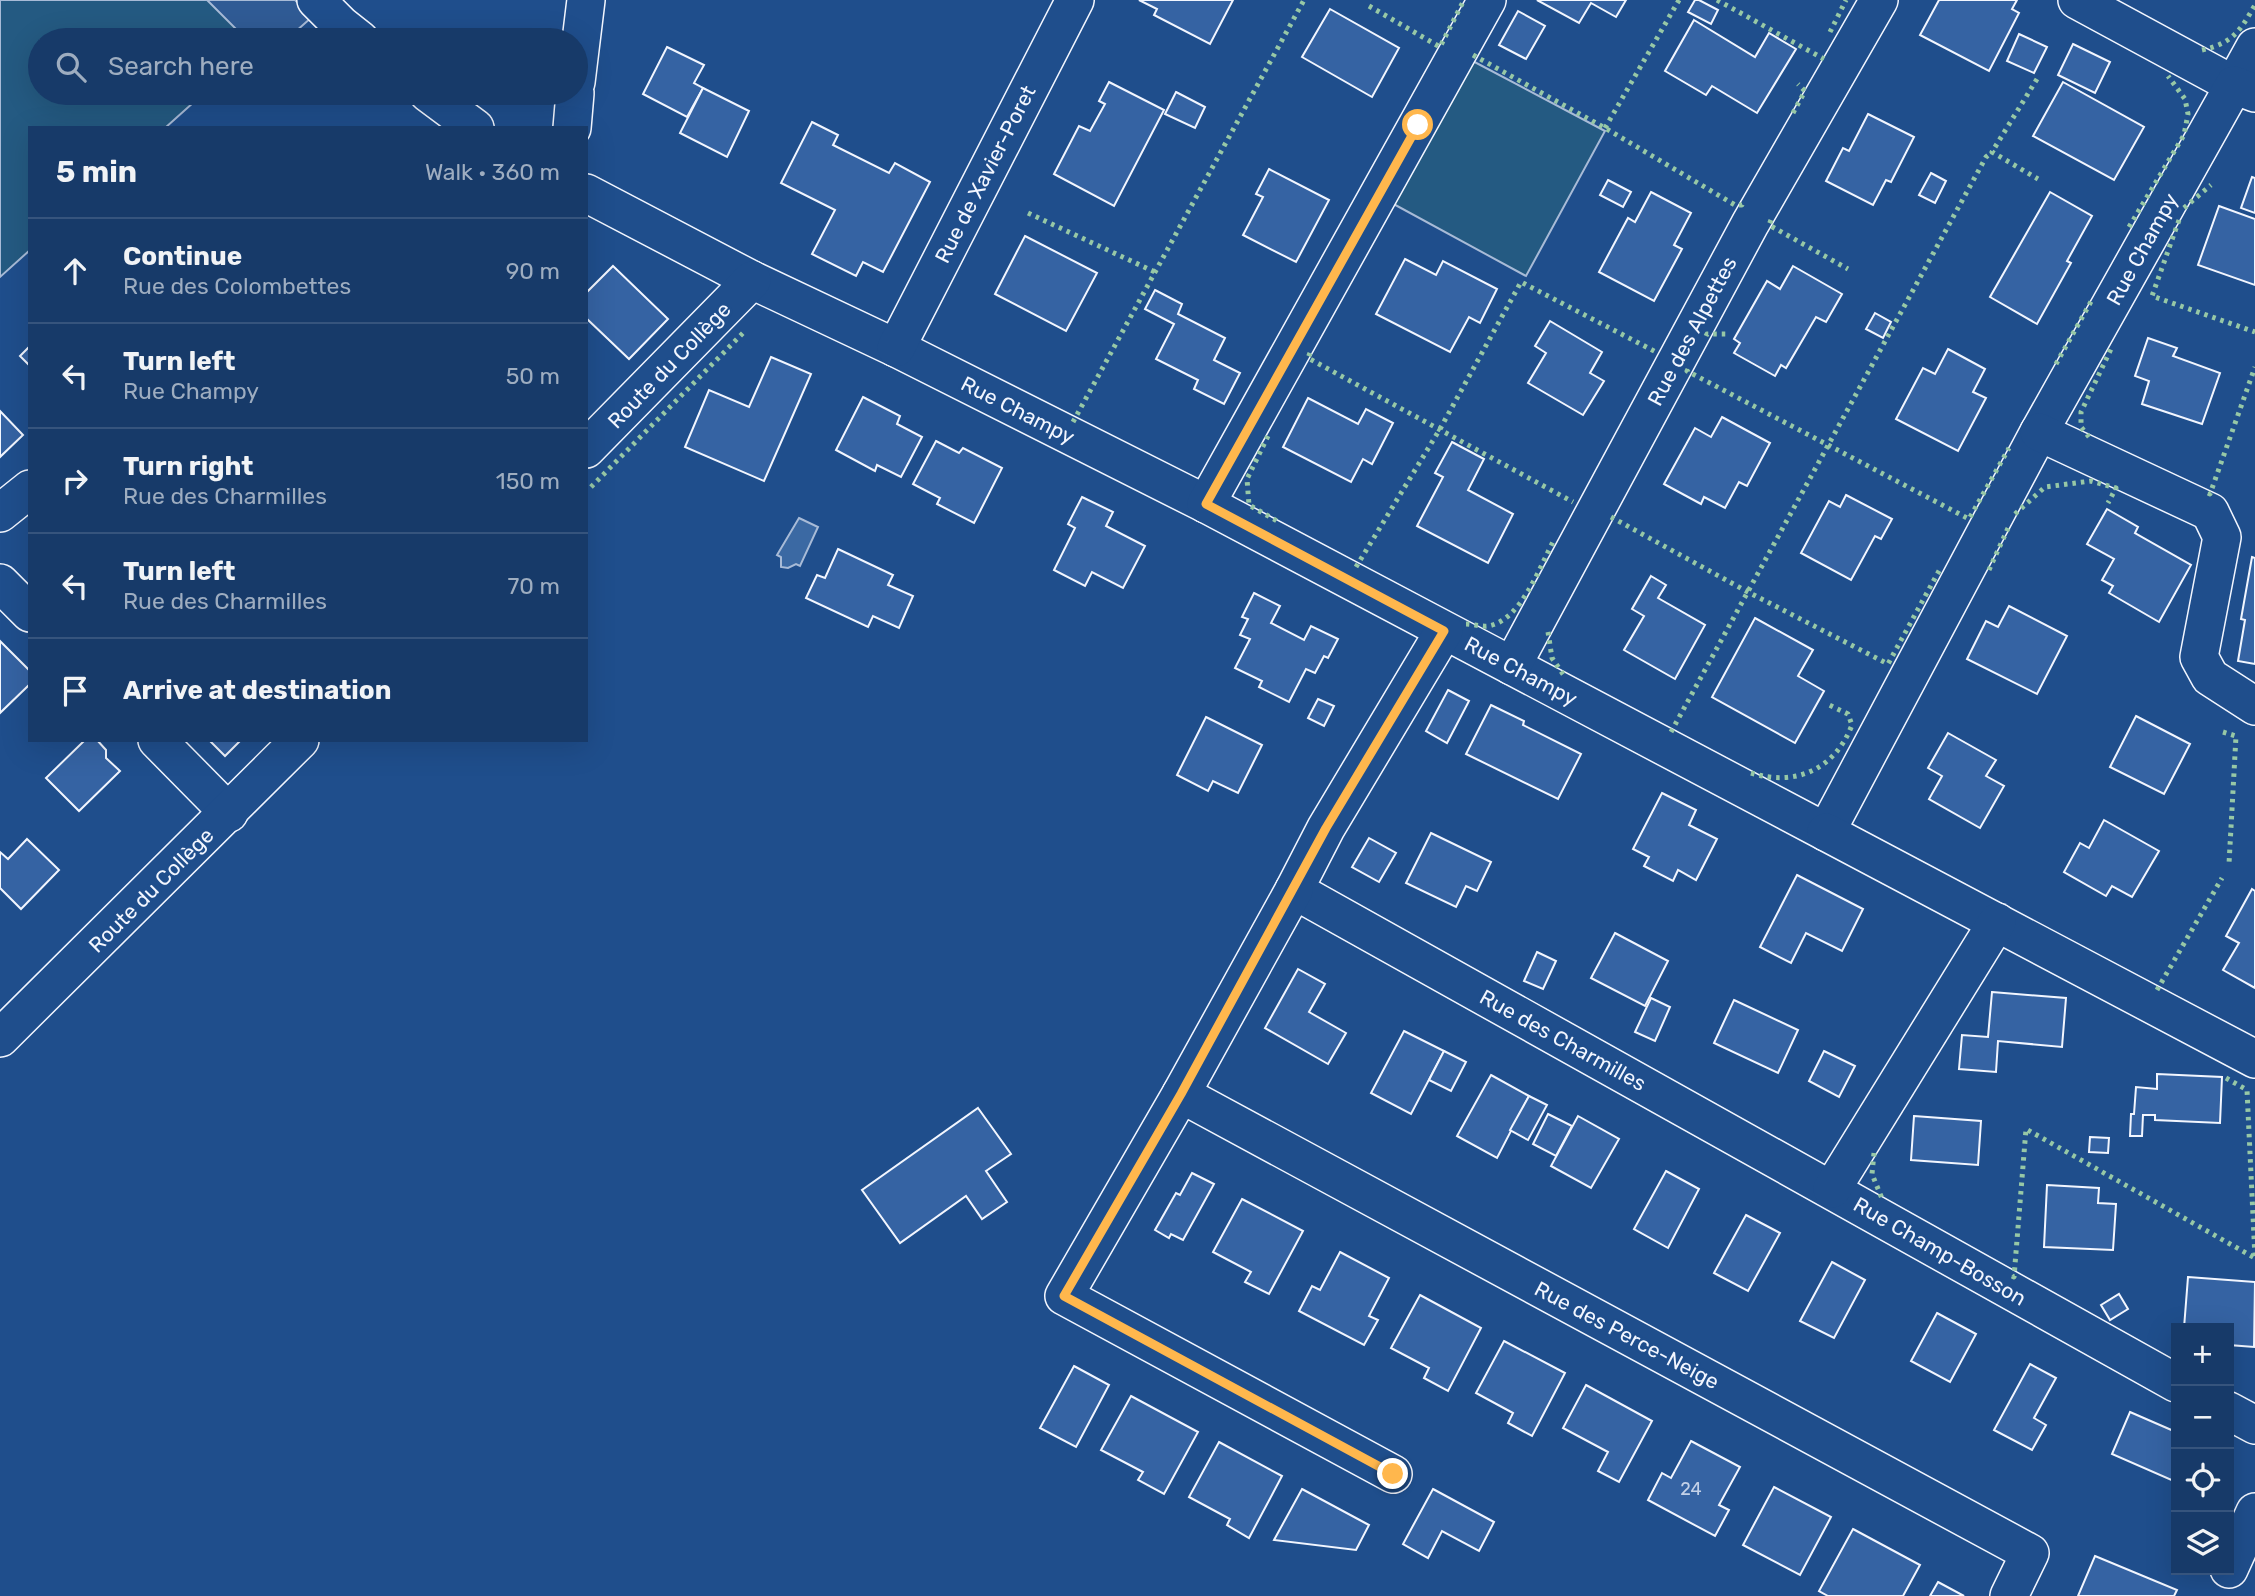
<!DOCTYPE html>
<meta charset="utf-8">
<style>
:root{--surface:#173a69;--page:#20416f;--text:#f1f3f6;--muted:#9eadc0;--line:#36547d}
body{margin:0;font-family:Rubik,sans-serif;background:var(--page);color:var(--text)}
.controls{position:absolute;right:21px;bottom:21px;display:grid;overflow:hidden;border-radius:0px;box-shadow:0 7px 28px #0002}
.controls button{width:63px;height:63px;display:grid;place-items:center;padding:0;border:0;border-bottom:2px solid var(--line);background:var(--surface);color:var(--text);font:35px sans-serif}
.stop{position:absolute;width:21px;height:21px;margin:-16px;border:5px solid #ffb74d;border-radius:50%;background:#fff}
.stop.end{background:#ffb74d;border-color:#fff;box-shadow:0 2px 7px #0008}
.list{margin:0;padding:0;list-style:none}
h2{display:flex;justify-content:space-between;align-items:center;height:91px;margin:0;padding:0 28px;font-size:30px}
h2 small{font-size:23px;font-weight:400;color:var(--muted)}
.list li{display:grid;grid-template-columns:46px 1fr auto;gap:21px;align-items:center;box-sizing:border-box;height:105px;padding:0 28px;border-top:2px solid var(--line)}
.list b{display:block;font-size:26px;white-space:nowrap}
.list p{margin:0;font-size:23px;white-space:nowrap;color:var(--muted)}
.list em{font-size:23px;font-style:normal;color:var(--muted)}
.icon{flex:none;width:38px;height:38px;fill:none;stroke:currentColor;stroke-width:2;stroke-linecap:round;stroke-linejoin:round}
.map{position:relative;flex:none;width:2255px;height:1596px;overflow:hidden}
.search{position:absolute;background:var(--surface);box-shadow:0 7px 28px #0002;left:28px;top:28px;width:560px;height:77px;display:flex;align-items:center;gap:18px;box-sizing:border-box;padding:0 24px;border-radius:38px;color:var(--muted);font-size:26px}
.panel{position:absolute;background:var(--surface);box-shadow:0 7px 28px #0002;left:28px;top:126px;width:560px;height:616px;border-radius:0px}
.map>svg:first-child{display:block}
.green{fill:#245a82;stroke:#a8bbd7;stroke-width:2}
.parking{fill:#305b95;stroke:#a8bbd7;stroke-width:2}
.water{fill:#3b69a3;stroke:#a8bbd7;stroke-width:2}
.building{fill:#3563a3;stroke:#f2f6ff;stroke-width:2}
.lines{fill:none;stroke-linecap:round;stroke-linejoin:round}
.minor-casing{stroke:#f2f6ff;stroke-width:40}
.minor{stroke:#1f4e8c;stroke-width:37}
.hedge{stroke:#97c8a6;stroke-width:5;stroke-dasharray:3.5 5;stroke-linecap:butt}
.route{stroke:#ffb74d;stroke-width:9}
.labels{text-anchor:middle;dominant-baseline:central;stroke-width:5;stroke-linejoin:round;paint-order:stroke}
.number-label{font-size:18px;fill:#c3d1e8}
.street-label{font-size:21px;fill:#f2f6ff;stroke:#1f4e8c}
</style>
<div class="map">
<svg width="2255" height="1596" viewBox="0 0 2255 1596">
<rect width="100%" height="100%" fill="#1f4e8c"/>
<!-- green -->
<g class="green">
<path d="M 0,0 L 236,0 L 243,19 L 240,40 L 40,40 L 40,93 L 204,93 L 165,128 L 30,128 L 30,250 L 0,277 Z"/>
<path d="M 1467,58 L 1605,131 L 1526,276 L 1388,201 Z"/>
</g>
<!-- parking -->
<path class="parking" d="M 207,0 L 295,0 L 312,17 L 286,40 L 247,40 Z"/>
<!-- water -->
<path class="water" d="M 799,518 L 818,527 L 800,566 L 796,564 L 788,568 L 781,567 L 781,557 L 777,555 Z"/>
<!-- building -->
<g class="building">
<path d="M 1139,0 L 1233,0 L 1210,44 L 1154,15 L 1157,9 Z"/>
<path d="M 1537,0 L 1626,0 L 1616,17 L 1591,3 L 1579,23 Z"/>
<path d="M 1695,0 L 1699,0 L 1718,10 L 1711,24 L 1688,12 Z"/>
<path d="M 1939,0 L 2017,0 L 2012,9 L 2019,13 L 1989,71 L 1920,35 Z"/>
<path d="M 1330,9 L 1399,48 L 1372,97 L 1302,57 Z"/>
<path d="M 1518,11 L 1545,26 L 1526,59 L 1499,45 Z"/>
<path d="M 1694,20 L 1755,57 L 1769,33 L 1796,49 L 1757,113 L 1712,86 L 1706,95 L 1665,71 Z"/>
<path d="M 2019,34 L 2047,47 L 2034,73 L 2007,61 Z"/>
<path d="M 2073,44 L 2110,62 L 2095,93 L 2058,75 Z"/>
<path d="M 667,47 L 704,65 L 694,83 L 703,88 L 687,117 L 643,94 Z"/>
<path d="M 1109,82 L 1164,110 L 1114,206 L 1054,174 L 1079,126 L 1090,131 L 1105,104 L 1099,101 Z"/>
<path d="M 2063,82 L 2144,127 L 2114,180 L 2033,136 Z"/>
<path d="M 703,88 L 749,111 L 727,157 L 680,133 Z"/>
<path d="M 1176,92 L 1205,107 L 1195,128 L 1165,114 Z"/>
<path d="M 1868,114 L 1914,137 L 1891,182 L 1886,180 L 1873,205 L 1826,181 L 1843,148 L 1849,151 Z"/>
<path d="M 812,122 L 838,135 L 833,145 L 889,173 L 895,163 L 930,182 L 883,272 L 863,262 L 856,276 L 812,254 L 835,210 L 781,183 Z"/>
<path d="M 1269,169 L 1329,200 L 1296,262 L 1243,235 L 1263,197 L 1256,194 Z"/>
<path d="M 1931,173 L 1946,181 L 1935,203 L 1919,195 Z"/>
<path d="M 2252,177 L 2255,178 L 2255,213 L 2241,208 Z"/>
<path d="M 1608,180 L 1631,192 L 1623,207 L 1600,195 Z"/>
<path d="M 1651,192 L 1691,213 L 1674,245 L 1682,249 L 1654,301 L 1599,272 L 1628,218 L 1635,222 Z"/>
<path d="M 2050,192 L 2092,216 L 2067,261 L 2071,263 L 2037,324 L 1990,297 Z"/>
<path d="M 2219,206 L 2255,219 L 2255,285 L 2198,265 Z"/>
<path d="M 1025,236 L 1097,273 L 1066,331 L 995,294 Z"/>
<path d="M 1405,259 L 1436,275 L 1443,261 L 1497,289 L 1480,323 L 1469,317 L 1450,352 L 1376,314 Z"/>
<path d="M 613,266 L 668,319 L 629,359 L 586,318 L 586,293 Z"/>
<path d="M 1793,266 L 1842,294 L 1826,322 L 1816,317 L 1786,368 L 1781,365 L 1775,376 L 1734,353 L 1740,343 L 1734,339 L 1767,281 L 1780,289 Z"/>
<path d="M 1155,290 L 1182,304 L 1178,314 L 1225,338 L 1214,360 L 1240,373 L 1224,404 L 1194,389 L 1198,380 L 1156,359 L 1174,324 L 1145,309 Z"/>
<path d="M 1875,313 L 1891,322 L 1883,338 L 1866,329 Z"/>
<path d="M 1550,321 L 1602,352 L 1590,373 L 1604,381 L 1583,415 L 1528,383 L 1546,353 L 1535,346 Z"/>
<path d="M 2148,338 L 2177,348 L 2173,356 L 2220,373 L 2202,424 L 2142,404 L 2149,381 L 2135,376 Z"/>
<path d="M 30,346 L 30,366 L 20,356 Z"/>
<path d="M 1948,349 L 1985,369 L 1973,392 L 1986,398 L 1958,451 L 1896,419 L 1923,368 L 1935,374 Z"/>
<path d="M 771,357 L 811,374 L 764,481 L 685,447 L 709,390 L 749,407 Z"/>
<path d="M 863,397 L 900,416 L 897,424 L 922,437 L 901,477 L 877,465 L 875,471 L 836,450 Z"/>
<path d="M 1308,398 L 1358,424 L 1366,409 L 1393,423 L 1372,464 L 1363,459 L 1351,482 L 1283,447 Z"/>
<path d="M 0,411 L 23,435 L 0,457 Z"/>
<path d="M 1722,417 L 1770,443 L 1747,486 L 1739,482 L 1725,508 L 1704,497 L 1701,504 L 1664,484 L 1695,428 L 1711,437 Z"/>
<path d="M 936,441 L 959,453 L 963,448 L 1002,468 L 974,523 L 937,504 L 940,498 L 913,484 Z"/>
<path d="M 1452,442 L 1484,459 L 1468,490 L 1513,514 L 1488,563 L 1417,526 L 1443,477 L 1435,473 Z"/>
<path d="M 1846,495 L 1892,519 L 1881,539 L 1875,536 L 1851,580 L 1801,553 L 1829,501 L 1840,507 Z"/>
<path d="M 1082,497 L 1113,512 L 1106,526 L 1145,546 L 1123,588 L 1092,572 L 1085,586 L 1054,570 L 1075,528 L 1068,524 Z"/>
<path d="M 2107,509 L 2138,527 L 2135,533 L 2191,565 L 2159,622 L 2109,593 L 2113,586 L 2102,580 L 2114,559 L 2087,544 Z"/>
<path d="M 838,549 L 893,575 L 888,585 L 913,596 L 899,628 L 873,616 L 868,627 L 806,598 L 817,575 L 825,578 Z"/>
<path d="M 2252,557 L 2255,558 L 2255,664 L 2238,661 L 2245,620 L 2241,619 Z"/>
<path d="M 1651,576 L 1666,585 L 1658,598 L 1705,625 L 1675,679 L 1624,650 L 1644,616 L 1632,609 Z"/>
<path d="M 1254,593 L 1280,606 L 1271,623 L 1304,640 L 1311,626 L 1338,639 L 1328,658 L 1324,656 L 1315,673 L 1306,669 L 1289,702 L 1259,687 L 1262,681 L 1235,668 L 1250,639 L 1240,635 L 1248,619 L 1242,617 Z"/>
<path d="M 2009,606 L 2067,636 L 2037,694 L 1967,659 L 1986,621 L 1998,627 Z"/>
<path d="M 1755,618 L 1813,650 L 1798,676 L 1824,691 L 1795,743 L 1712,697 Z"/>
<path d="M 0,641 L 30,671 L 30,684 L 0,713 Z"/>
<path d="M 1448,690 L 1469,701 L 1447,743 L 1426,731 Z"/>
<path d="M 1318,699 L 1334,706 L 1324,726 L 1308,718 Z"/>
<path d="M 1491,705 L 1524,721 L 1523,725 L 1581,754 L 1558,799 L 1466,754 Z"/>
<path d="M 2136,716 L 2190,744 L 2164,794 L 2110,767 Z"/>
<path d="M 1206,717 L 1262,745 L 1238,793 L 1213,781 L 1208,791 L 1177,775 Z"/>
<path d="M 1948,733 L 1996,760 L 1986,776 L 2004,786 L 1980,828 L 1929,799 L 1942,776 L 1928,768 Z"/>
<path d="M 85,740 L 97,740 L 106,750 L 106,758 L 120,771 L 79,811 L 46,778 Z"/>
<path d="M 209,740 L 241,740 L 225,756 Z"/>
<path d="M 1662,793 L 1696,810 L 1689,825 L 1717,839 L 1696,880 L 1678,870 L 1673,881 L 1644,866 L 1649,857 L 1633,849 Z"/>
<path d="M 2104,820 L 2159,851 L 2132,897 L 2112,886 L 2106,896 L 2064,872 L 2080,843 L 2089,848 Z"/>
<path d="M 1431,833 L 1491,862 L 1477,891 L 1466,886 L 1456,907 L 1406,883 Z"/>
<path d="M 1369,838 L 1396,853 L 1379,882 L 1352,867 Z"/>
<path d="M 27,839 L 59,870 L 21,909 L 0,888 L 0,852 L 8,859 Z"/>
<path d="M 1797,875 L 1863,909 L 1842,951 L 1806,933 L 1791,963 L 1760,947 Z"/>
<path d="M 2252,889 L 2255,891 L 2255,988 L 2223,970 L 2239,943 L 2226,936 Z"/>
<path d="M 1615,933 L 1668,961 L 1645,1006 L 1591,978 Z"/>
<path d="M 1537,952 L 1556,961 L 1543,989 L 1524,981 Z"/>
<path d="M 1298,969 L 1325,984 L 1309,1012 L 1346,1033 L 1328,1064 L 1265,1028 Z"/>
<path d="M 1992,992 L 2066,998 L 2062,1047 L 1998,1041 L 1996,1072 L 1959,1069 L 1962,1035 L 1988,1037 Z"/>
<path d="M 1651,998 L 1670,1007 L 1655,1041 L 1635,1032 Z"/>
<path d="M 1734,1000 L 1798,1030 L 1778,1073 L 1714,1043 Z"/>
<path d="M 1404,1031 L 1444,1051 L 1411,1114 L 1371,1093 Z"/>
<path d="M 1444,1051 L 1466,1062 L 1451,1091 L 1429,1080 Z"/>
<path d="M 1824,1051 L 1855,1066 L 1839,1097 L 1809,1081 Z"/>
<path d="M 2157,1074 L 2222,1077 L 2220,1123 L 2155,1120 L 2155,1115 L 2143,1115 L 2142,1136 L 2130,1136 L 2131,1114 L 2134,1114 L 2136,1087 L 2157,1089 Z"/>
<path d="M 1491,1075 L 1529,1096 L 1497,1158 L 1457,1136 Z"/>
<path d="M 1529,1096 L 1547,1105 L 1528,1140 L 1510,1130 Z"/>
<path d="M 978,1108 L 1011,1154 L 986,1171 L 1007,1202 L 982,1219 L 966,1196 L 900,1243 L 862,1190 Z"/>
<path d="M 1548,1114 L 1572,1126 L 1556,1156 L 1533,1144 Z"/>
<path d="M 1578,1116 L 1619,1139 L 1591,1188 L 1551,1166 Z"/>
<path d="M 1914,1116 L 1981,1121 L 1978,1165 L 1911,1160 Z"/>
<path d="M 2090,1137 L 2109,1138 L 2108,1153 L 2089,1152 Z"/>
<path d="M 1666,1171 L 1699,1189 L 1668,1248 L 1634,1229 Z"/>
<path d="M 1192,1173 L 1214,1184 L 1183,1240 L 1171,1234 L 1169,1238 L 1155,1230 L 1176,1193 L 1180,1195 Z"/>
<path d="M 2047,1185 L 2099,1188 L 2098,1203 L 2116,1204 L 2113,1250 L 2044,1247 Z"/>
<path d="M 1242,1199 L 1303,1231 L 1269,1294 L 1245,1282 L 1251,1272 L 1213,1252 Z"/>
<path d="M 1746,1215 L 1780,1233 L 1748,1291 L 1714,1273 Z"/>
<path d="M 1340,1252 L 1389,1278 L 1369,1316 L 1378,1320 L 1364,1345 L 1299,1311 L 1312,1286 L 1320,1290 Z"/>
<path d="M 1832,1262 L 1865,1280 L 1834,1338 L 1800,1321 Z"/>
<path d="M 2188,1277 L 2255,1282 L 2254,1347 L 2229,1345 L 2229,1328 L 2184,1328 Z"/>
<path d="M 2119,1294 L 2128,1309 L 2110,1320 L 2101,1305 Z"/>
<path d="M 1420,1295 L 1481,1328 L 1448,1391 L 1424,1378 L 1429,1368 L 1391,1348 Z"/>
<path d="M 1937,1313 L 1976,1334 L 1950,1382 L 1911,1361 Z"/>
<path d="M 1504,1341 L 1565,1373 L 1532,1436 L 1508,1423 L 1513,1413 L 1476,1393 Z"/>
<path d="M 2030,1364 L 2056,1378 L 2034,1418 L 2046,1425 L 2032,1450 L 1994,1430 Z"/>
<path d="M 1074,1366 L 1109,1385 L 1076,1447 L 1040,1428 Z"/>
<path d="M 1586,1385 L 1652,1421 L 1619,1482 L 1598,1471 L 1608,1452 L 1563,1428 Z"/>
<path d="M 1131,1396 L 1198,1432 L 1164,1494 L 1138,1480 L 1143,1472 L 1101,1450 Z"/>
<path d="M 2130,1412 L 2176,1432 L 2176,1482 L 2112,1454 Z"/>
<path d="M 1691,1441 L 1740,1467 L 1719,1505 L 1729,1510 L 1715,1536 L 1648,1500 L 1662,1473 L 1671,1478 Z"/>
<path d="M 1219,1442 L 1282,1476 L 1249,1538 L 1227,1525 L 1230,1519 L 1189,1497 Z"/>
<path d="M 1774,1487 L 1831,1517 L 1800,1575 L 1743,1545 Z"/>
<path d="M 1302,1489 L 1369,1525 L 1356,1550 L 1274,1540 Z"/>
<path d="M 1433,1489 L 1494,1522 L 1479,1551 L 1442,1531 L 1428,1558 L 1403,1544 Z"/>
<path d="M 1853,1529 L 1920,1565 L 1903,1596 L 1828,1596 L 1819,1591 Z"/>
<path d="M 2095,1556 L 2177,1590 L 2174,1596 L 2078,1596 Z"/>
<path d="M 1938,1582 L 1964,1596 L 1930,1596 Z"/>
</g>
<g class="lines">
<defs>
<g id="minor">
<path d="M 316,0 L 341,25 L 360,40"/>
<path d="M 2077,0 L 2234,85 L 2255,47"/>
<path d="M 576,82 L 586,0"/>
<path d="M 428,93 L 475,128"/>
<path d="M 572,128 L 575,93"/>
<path d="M 586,193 L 752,280 L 896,348 L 1206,504 L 1826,832 L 2039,432 L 2234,85 L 2255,93"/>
<path d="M 896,348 L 1075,0"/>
<path d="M 2039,432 L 2210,512 L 2222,537 L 2199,657 L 2210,677 L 2255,706"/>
<path d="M 586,449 L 752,280"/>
<path d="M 1206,504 L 1487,0"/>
<path d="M 0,513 L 30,489"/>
<path d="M 0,583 L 30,613"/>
<path d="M 1444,631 L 1326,828 L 1294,890 L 2176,1383"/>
<path d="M 1512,666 L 1750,224 L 1879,0"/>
<path d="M 157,740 L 229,813"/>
<path d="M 1826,832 L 2255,1059"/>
<path d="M 1294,890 L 1181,1094 L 1064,1296 L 1393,1474"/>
<path d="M 0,1038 L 300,740"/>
<path d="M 1181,1094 L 2030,1553 L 2009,1596"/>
<path d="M 1832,1189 L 1997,922"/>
<path d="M 2229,1411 L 2255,1425"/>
<path d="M 2229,1569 L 2255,1512"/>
</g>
</defs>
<!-- minor casing -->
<use href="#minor" class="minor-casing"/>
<!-- minor -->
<use href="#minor" class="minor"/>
<!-- hedge -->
<g class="hedge">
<path d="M 1717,0 L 1824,59"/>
<path d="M 1369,6 L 1440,47 L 1464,0"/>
<path d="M 1830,32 L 1846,0"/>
<path d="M 2202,50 C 2233,43 2240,31 2255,5"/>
<path d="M 1473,55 L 1605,128 L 1735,205 L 1742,205 L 1744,201"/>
<path d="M 2037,79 L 1992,152 L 2038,179"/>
<path d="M 1793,113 L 1805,91 L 1798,84"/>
<path d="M 1605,128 L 1679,0"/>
<path d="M 2184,208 L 2211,185"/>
<path d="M 1028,213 L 1155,272"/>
<path d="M 1771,220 L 1769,225 L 1848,269"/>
<path d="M 2179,220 L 2152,296 L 2255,332"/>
<path d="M 2129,227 L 2184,135 L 2188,114 L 2185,99 L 2168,76"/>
<path d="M 1706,336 L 1707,334 L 1726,334"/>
<path d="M 1310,353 L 1308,358 L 1573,502"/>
<path d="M 2056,364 L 2093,298"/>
<path d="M 1688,369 L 1687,371 L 1969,519 L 2009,448"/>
<path d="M 1073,422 L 1304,0"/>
<path d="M 1268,436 L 1247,479 L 1249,505 L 1277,521"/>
<path d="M 2089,437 L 2081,427 L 2081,412 L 2111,349"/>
<path d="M 591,487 L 744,332"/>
<path d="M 2208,493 L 2210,494 L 2255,367"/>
<path d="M 2015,514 L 2045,487 L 2091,481 L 2116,488 L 2108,503"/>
<path d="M 1611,517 L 1748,592 L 1888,664 L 1940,569"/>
<path d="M 1356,567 L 1440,429 L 1521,282 L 1656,352"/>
<path d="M 1989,570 L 2009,526"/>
<path d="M 1466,624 C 1473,624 1482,627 1488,626 C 1521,621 1540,566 1554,540"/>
<path d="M 1548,632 L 1552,658 L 1565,677"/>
<path d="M 1671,732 L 1986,157 L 1992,152"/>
<path d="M 2223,732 L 2236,736 L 2229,864"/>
<path d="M 1751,773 C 1796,787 1835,769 1852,725 L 1848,714 L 1827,704"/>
<path d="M 2157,990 L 2222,878"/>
<path d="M 2226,1078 L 2247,1090 L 2255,1258"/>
<path d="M 1874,1153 L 1872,1174 L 1883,1201"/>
<path d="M 2012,1276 L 2014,1277 L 2026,1129 L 2255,1258"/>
</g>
</g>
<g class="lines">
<!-- route -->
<path class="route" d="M 1393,1474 L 1064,1296 L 1181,1094 L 1326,828 L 1444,631 L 1206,504 L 1418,125"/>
</g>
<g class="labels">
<!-- number labels -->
<g class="number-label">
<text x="1691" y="1489">24</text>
</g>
<!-- street labels -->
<g class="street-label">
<text transform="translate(985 174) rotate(-63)">Rue de Xavier-Poret</text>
<text transform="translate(2142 249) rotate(-61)">Rue Champy</text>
<text transform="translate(1692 331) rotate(-62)">Rue des Alpettes</text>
<text transform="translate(669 365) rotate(-46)">Route du Collège</text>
<text transform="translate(1018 410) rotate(27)">Rue Champy</text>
<text transform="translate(1521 671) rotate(28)">Rue Champy</text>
<text transform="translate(151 890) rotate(-45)">Route du Collège</text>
<text transform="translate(1563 1040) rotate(29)">Rue des Charmilles</text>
<text transform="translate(1940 1251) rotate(30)">Rue Champ-Bosson</text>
<text transform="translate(1627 1335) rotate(28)">Rue des Perce-Neige</text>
</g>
</g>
</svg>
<div class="controls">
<button>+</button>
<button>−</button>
<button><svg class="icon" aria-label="locate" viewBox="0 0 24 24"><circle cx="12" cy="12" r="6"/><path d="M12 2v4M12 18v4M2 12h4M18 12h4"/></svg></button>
<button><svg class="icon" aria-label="layers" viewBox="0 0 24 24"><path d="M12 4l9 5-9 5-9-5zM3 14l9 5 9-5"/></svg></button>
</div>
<div class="stop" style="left:1418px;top:125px"></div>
<div class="stop end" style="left:1393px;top:1474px"></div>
<div class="search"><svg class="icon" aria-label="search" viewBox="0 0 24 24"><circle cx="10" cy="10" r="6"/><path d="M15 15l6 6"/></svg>Search here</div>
<section class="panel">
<h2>5 min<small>Walk · 360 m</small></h2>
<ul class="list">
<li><svg class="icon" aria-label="ahead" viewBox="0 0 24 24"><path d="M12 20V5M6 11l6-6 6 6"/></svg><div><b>Continue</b><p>Rue des Colombettes</p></div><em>90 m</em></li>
<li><svg class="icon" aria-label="left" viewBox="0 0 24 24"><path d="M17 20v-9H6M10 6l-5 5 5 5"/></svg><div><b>Turn left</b><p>Rue Champy</p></div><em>50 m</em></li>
<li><svg class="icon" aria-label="right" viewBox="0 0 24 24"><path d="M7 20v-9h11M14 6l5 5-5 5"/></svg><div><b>Turn right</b><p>Rue des Charmilles</p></div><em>150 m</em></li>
<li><svg class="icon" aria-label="left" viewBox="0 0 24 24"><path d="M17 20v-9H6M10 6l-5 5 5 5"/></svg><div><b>Turn left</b><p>Rue des Charmilles</p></div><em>70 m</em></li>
<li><svg class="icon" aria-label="arrive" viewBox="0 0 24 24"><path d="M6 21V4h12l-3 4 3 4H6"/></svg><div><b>Arrive at destination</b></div></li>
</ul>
</section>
</div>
